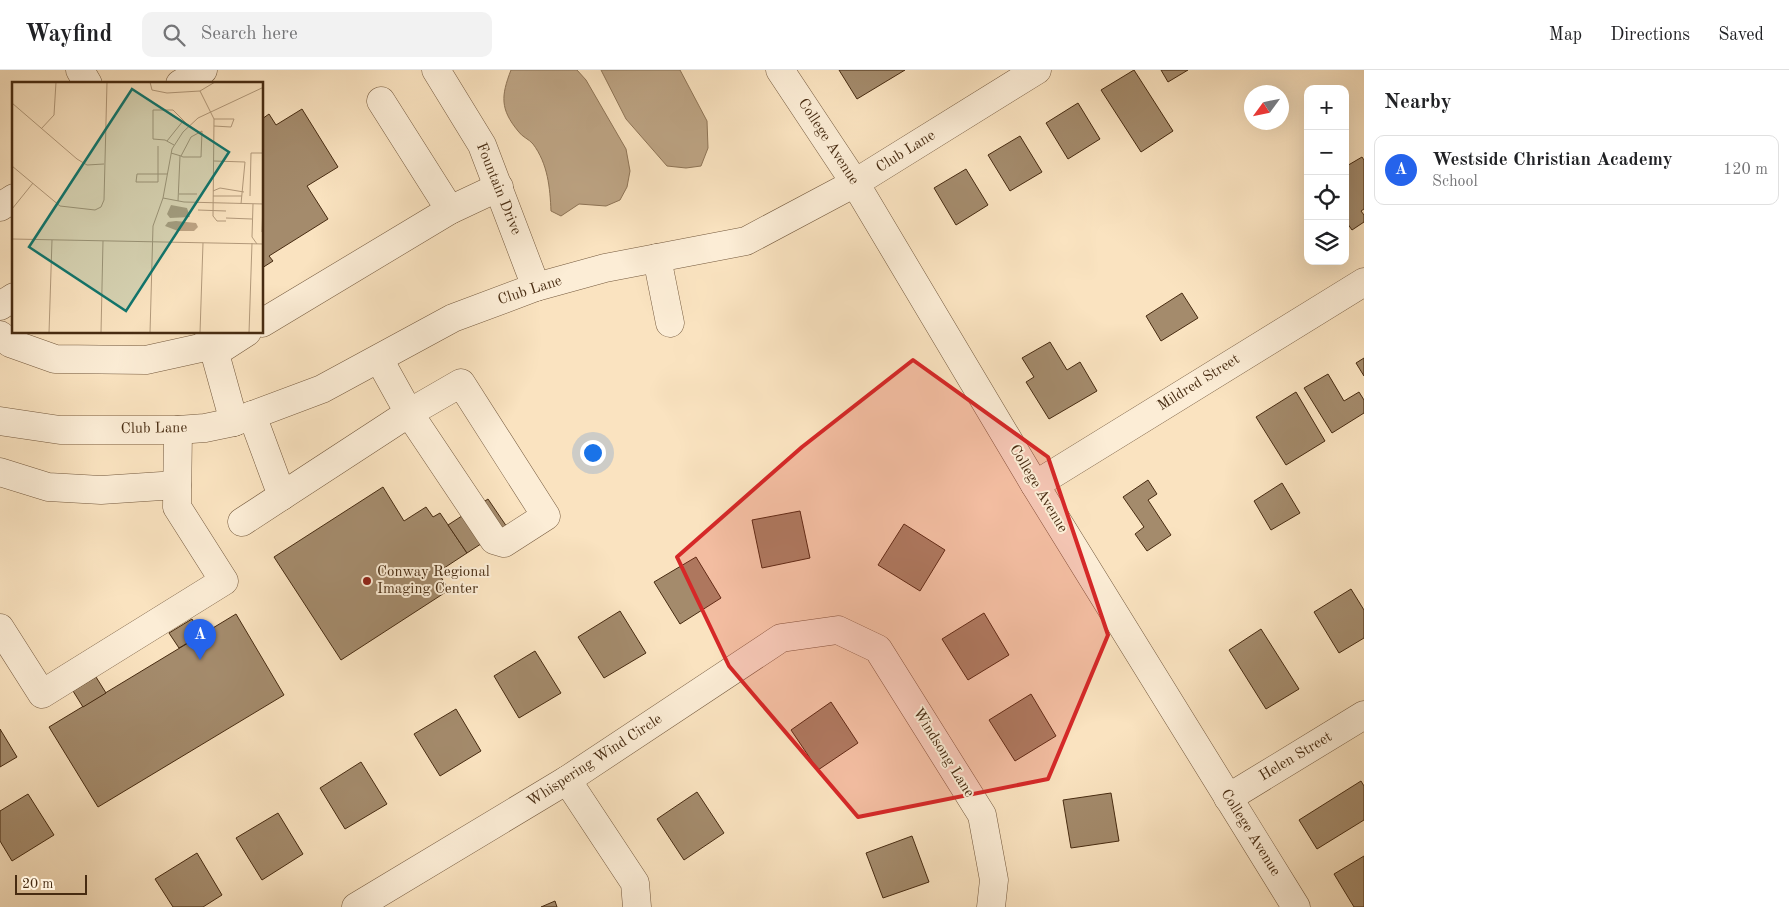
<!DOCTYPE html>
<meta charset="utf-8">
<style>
:root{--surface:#fff;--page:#f2f2f2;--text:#202124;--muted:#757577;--line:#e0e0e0;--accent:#2563eb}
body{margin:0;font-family:"Old Standard TT",serif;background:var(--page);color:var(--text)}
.controls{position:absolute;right:15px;top:15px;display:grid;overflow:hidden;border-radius:10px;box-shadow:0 5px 20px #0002}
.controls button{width:45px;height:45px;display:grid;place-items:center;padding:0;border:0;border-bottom:1px solid var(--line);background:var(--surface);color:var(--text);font:25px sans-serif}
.compass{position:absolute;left:1244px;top:15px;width:45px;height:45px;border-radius:50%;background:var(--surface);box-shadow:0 5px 20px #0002;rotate:237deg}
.scale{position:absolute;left:15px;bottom:12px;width:72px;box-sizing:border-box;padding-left:5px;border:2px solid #472b11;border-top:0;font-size:14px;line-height:18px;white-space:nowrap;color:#472b11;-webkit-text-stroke:4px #fcedd6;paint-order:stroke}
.you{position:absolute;left:592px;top:382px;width:18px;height:18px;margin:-12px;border:4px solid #fff;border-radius:50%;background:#1a73e8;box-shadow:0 0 0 8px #1a73e833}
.badge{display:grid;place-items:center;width:32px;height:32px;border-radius:50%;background:var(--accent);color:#fff;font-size:16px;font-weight:700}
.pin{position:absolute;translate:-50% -41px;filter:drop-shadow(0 1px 2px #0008)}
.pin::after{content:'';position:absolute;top:26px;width:18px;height:15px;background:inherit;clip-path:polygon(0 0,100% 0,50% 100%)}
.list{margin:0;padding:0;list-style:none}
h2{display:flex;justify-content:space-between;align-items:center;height:65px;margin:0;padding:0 20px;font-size:21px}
h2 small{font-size:16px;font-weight:400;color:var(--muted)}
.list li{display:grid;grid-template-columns:32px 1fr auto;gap:15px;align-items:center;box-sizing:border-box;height:70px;margin:0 10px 10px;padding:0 10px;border:1px solid var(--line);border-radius:10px}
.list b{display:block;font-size:19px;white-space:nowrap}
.list p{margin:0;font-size:16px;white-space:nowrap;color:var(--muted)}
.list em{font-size:16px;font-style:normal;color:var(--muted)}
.icon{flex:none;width:28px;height:28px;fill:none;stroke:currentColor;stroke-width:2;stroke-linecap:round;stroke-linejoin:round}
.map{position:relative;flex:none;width:1364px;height:837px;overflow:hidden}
header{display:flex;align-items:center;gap:30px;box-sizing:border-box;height:70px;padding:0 25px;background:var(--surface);border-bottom:1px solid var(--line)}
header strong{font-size:24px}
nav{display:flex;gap:28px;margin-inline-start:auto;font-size:18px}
.search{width:350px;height:45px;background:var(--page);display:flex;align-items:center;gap:12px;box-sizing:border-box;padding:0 18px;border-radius:10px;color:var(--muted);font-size:19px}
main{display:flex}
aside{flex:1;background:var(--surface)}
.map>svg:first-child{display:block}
.water{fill:#bda484;stroke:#8e7456}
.building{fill:#a48b6c;stroke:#472b11}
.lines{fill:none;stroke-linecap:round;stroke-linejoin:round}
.minor-casing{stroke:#74593d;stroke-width:29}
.minor{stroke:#fcedd6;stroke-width:28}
.marked{fill:#d62828;fill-opacity:0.2;stroke:#d62828;stroke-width:4;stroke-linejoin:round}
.poi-dot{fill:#8f2418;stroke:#fcedd6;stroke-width:2}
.labels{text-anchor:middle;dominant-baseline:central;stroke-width:4;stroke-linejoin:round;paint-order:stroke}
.street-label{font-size:15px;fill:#472b11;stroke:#fcedd6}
.poi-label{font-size:15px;fill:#472b11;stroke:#fcedd6;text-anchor:start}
.inset-road{fill:none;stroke:#b2997a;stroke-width:1}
.view{fill:#0f766e;fill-opacity:0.15;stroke:#0f766e;stroke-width:2.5}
.inset-edge{fill:none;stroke:#472b11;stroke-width:2.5}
</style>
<header>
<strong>Wayfind</strong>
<div class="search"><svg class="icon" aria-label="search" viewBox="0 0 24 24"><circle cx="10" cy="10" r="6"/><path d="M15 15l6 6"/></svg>Search here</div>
<nav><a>Map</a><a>Directions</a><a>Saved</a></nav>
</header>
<main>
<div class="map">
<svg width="1364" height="837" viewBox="0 0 1364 837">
<rect width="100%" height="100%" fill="#fae3c0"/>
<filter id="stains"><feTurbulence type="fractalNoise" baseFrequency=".004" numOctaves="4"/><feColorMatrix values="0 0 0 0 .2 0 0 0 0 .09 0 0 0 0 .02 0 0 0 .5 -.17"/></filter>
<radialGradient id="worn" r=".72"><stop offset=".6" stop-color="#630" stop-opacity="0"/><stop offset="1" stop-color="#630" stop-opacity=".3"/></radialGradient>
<!-- water -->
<g class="water">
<path d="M 511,0 L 577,0 L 586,10 L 626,79 L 630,101 L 627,117 L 620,130 L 606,136 L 579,134 L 561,146 L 551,141 C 550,118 548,94 533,74 C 529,69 522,67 518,61 C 500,39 501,26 511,0 Z"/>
<path d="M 601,0 L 680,0 L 707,51 L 708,78 L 701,96 L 686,98 L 667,96 L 626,49 Z"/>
</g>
<!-- building -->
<g class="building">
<path d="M 839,0 L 905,0 L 857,29 Z"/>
<path d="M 1134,0 L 1173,61 L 1141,82 L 1101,20 Z"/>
<path d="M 1161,0 L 1188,0 L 1168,12 Z"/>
<path d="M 1078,33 L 1100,69 L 1068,89 L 1046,53 Z"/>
<path d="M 302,39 L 338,97 L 307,116 L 328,149 L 269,186 L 273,191 L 262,198 L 262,49 L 269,44 L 276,55 Z"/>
<path d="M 1020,66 L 1042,102 L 1010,121 L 988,85 Z"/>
<path d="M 1362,87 L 1364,90 L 1364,139 L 1361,141 L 1364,145 L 1364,152 L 1352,160 L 1345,150 L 1345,97 Z"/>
<path d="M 966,99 L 988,135 L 956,155 L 934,118 Z"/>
<path d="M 1182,223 L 1198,248 L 1161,271 L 1146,246 Z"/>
<path d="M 1050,272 L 1067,300 L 1080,292 L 1097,321 L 1049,349 L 1026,312 L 1034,307 L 1022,288 Z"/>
<path d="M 1364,288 L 1364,306 L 1356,293 Z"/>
<path d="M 1328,304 L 1344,331 L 1359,322 L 1364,330 L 1364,343 L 1332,363 L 1304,318 Z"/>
<path d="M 1296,322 L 1325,371 L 1286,395 L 1256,347 Z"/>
<path d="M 1148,410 L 1157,424 L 1148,430 L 1171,465 L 1147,481 L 1135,464 L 1144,457 L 1123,427 Z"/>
<path d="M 1282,413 L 1300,443 L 1271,460 L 1254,431 Z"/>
<path d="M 383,417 L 404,451 L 426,437 L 433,447 L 440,443 L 467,483 L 438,502 L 449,520 L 341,590 L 274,487 Z"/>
<path d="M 488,429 L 507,457 L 467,483 L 448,455 Z"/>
<path d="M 800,441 L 810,488 L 762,498 L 752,450 Z"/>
<path d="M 904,454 L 945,480 L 920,521 L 878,495 Z"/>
<path d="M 696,487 L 721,528 L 680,554 L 654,512 Z"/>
<path d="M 1351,519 L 1364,540 L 1364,568 L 1339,583 L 1314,542 Z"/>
<path d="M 620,541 L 646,583 L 604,608 L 578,567 Z"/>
<path d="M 984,543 L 1009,585 L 968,610 L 942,569 Z"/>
<path d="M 236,544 L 284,625 L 98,737 L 49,657 Z"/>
<path d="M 192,549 L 201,565 L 179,578 L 169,563 Z"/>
<path d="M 1261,559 L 1299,619 L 1266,639 L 1229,580 Z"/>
<path d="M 535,581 L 561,623 L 519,648 L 494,606 Z"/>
<path d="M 96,607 L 106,623 L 83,637 L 73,621 Z"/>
<path d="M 1031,624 L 1056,666 L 1015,691 L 989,650 Z"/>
<path d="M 831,632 L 858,673 L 818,700 L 791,660 Z"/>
<path d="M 456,639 L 481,681 L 440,706 L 414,664 Z"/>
<path d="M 0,659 L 17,687 L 0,697 Z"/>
<path d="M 361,692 L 387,734 L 345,759 L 320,718 Z"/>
<path d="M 1361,711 L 1364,716 L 1364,750 L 1317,779 L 1299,750 Z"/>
<path d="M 697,722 L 724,763 L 684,790 L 657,749 Z"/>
<path d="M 1111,723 L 1119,771 L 1071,778 L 1063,730 Z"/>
<path d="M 28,724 L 54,765 L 12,791 L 0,771 L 0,741 Z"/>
<path d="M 278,743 L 303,784 L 262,810 L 236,768 Z"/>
<path d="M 912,766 L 929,812 L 883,828 L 866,783 Z"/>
<path d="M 197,783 L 222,825 L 203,837 L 173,837 L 155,809 Z"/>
<path d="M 1364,786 L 1364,837 L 1354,837 L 1334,804 Z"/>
<path d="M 555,831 L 557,837 L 541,837 Z"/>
</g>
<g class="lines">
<defs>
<g id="minor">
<path d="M 80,0 L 88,14"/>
<path d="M 436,0 L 482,75 L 536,217"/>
<path d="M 780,0 L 855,113 L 1035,415 L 1296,837"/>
<path d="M 180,14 L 203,0"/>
<path d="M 381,31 L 450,140"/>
<path d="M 0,137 L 14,128"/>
<path d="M 657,188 L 670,253"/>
<path d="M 0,236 L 14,227"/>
<path d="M 262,253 L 450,140 L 499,117"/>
<path d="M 209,262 L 234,352"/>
<path d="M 0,265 L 10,273 L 55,289 L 146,290 L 214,275"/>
<path d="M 216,282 L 247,262"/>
<path d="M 252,345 L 282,426"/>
<path d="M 0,351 L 60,360 L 178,360 L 205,358 L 234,352 L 322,319 L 453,248 L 536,217 L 605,198 L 746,171 L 855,113 L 1037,0"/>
<path d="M 0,402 L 48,417 L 101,420 L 177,415"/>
<path d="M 1035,415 L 1364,212"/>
<path d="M 242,452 L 409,343 L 461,313 L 546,446 L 504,473 L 494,470 L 409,343 L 379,289"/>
<path d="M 0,558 L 42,624 L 224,511 L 177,437 L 178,360"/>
<path d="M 567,710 L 635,813 L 637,837"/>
<path d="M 1228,728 L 1364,645"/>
<path d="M 356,837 L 567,710 L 781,568 L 838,560 L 878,579 L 982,745 L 994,810 L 991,837"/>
</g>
</defs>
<!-- minor casing -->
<use href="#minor" class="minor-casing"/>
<!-- minor -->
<use href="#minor" class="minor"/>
</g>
<!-- marked area -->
<path class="marked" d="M 913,290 L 1048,387 L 1108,565 L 1048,709 L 858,747 L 729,596 L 677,487 L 802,377 Z"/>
<!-- markers -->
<circle class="poi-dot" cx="367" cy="511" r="5"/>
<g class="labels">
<!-- street labels -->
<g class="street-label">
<text transform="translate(828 72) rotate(57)">College Avenue</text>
<text transform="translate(906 82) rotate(-32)">Club Lane</text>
<text transform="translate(498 119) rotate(68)">Fountain Drive</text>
<text transform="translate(530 221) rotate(-18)">Club Lane</text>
<text transform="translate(1199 313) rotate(-32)">Mildred Street</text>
<text transform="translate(154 359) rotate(-1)">Club Lane</text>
<text transform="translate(1038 419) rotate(59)">College Avenue</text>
<text transform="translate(943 683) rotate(58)">Windsong Lane</text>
<text transform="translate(1296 687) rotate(-31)">Helen Street</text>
<text transform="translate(595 691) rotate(-33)">Whispering Wind Circle</text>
<text transform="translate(1250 763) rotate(58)">College Avenue</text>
</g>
<!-- poi labels -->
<g class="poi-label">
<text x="377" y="502">Conway Regional<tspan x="377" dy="17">Imaging Center</tspan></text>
</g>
</g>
<!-- overview -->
<g transform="translate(12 12)">
<rect width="251" height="251" fill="#fae3c0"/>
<path d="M 159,123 L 175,126 L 178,135 L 158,136 L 155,132 ZM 164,139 L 184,141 L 186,145 L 182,149 L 166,149 L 153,144 L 156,140 Z" fill="#bda484"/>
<path class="inset-road" d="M 138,0 L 140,8 L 155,11 L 188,9 L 203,0M 188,9 L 202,37 L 201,134 L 205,139 L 214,139M 0,21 L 65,77 L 75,83 L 92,82M 202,44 L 219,45 L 222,37 L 202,37M 29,47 L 42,33 L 44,0M 155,59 L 171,39M 162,63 L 153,58 L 141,57 L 141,28 L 161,28 L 176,43M 146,64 L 146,100 L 124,100 L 125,92 L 155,92M 159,71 L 169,74 L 171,75 L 189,75 L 190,49 L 179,55 L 169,74M 202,79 L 233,80 L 229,122M 0,84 L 48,124 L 83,128 L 89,125 L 92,118 L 95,0M 201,109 L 208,106 L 232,110M 167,112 L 185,112M 201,114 L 230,114M 238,114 L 239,71 L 252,71M 151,116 L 172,120 L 252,122M 166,119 L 168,74M 241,122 L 240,155 L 245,162M 0,127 L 21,101M 186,128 L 214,129M 214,136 L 240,137M 250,150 L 251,122M 0,157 L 252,162M 37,251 L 40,158M 89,251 L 91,159M 138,251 L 141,144 L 151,116 L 160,67 L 171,50 L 186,36 L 252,5M 188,251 L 191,161M 237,251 L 240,161"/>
<path class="view" d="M 120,7 L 217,70 L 114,229 L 17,165 Z"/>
<rect width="251" height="251" class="inset-edge"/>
</g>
<rect width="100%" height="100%" filter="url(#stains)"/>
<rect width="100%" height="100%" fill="url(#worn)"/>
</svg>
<div class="controls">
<button>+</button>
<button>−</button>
<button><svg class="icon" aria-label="locate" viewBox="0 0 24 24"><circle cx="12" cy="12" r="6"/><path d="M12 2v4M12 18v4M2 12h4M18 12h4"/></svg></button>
<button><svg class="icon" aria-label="layers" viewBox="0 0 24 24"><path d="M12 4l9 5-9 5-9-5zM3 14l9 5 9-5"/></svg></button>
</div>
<svg class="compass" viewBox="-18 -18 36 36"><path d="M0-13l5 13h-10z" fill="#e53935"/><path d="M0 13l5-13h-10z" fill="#757577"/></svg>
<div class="scale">20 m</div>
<div class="you"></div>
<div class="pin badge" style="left:200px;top:590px">A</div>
</div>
<aside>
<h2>Nearby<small></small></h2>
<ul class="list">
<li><span class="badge">A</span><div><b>Westside Christian Academy</b><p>School</p></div><em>120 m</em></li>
</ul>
</aside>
</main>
